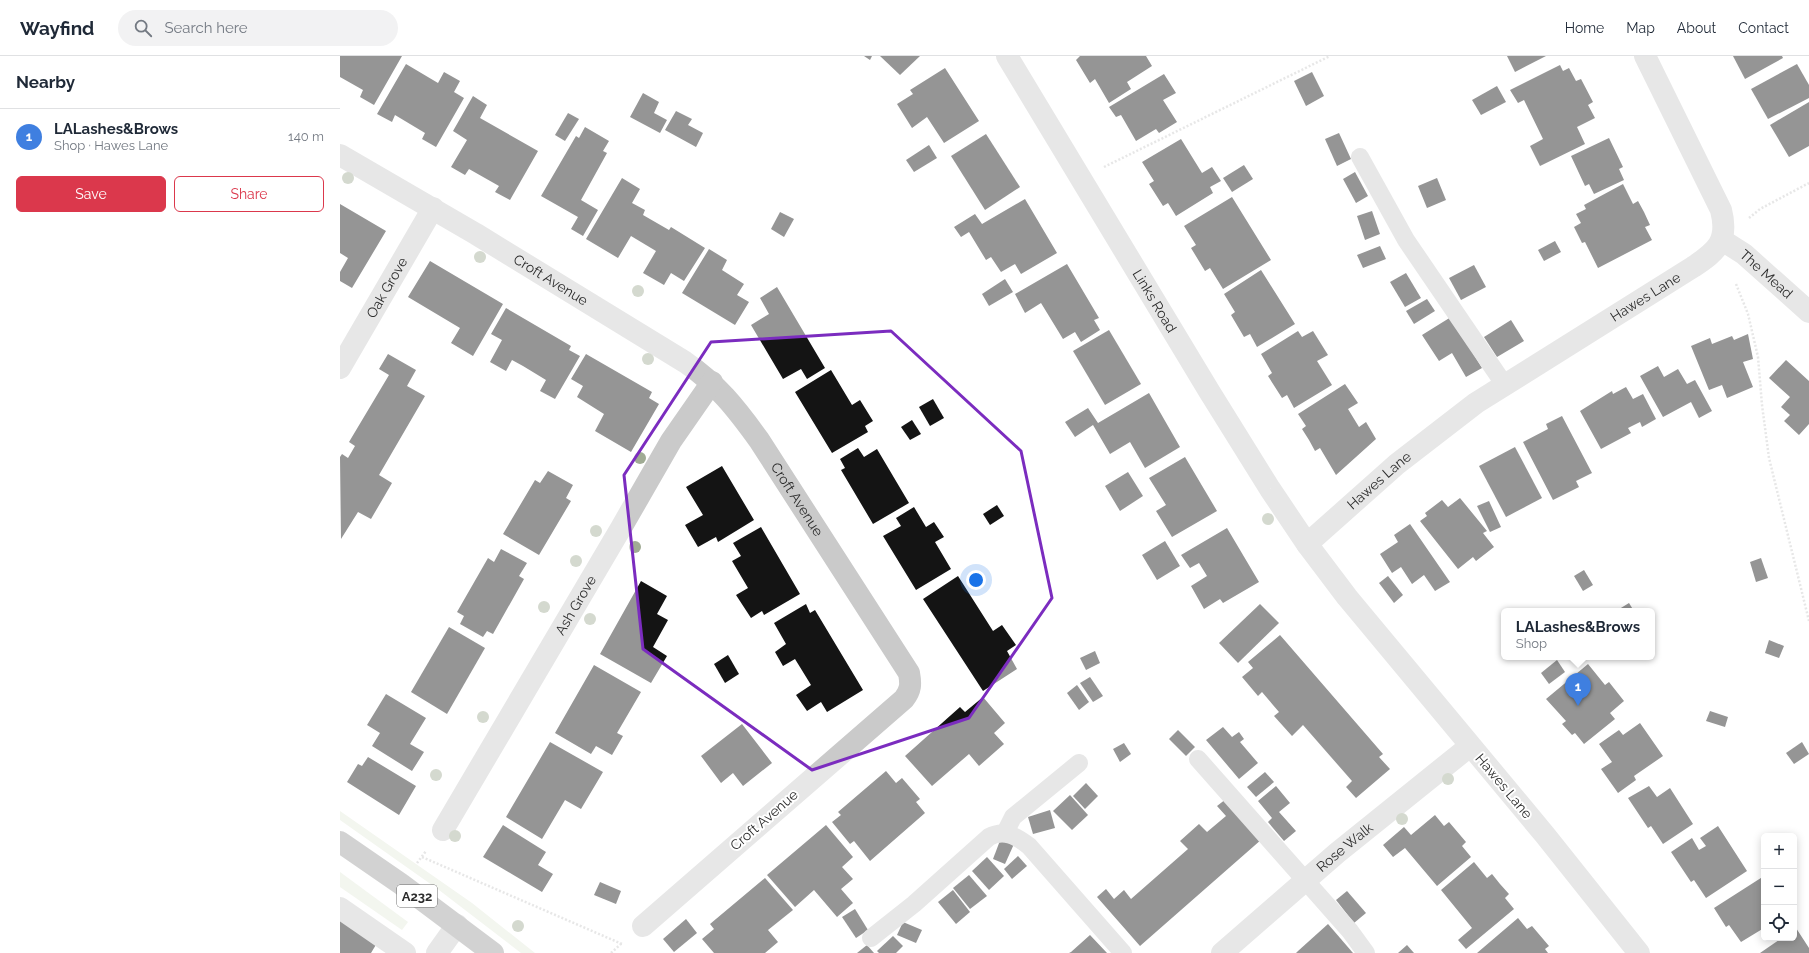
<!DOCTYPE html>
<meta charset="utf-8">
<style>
:root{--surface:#fff;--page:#f2f2f3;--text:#1f2937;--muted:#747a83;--line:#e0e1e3;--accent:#db384c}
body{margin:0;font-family:Raleway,sans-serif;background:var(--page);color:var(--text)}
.controls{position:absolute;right:12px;bottom:12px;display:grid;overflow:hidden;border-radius:6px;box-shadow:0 2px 10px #0003}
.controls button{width:36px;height:36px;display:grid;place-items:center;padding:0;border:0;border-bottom:1px solid var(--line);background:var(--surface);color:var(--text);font:20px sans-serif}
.you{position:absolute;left:636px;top:524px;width:14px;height:14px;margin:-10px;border:3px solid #fff;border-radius:50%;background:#1a73e8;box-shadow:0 0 0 6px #1a73e833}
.badge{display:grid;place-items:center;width:26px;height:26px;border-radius:50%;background:var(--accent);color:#fff;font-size:13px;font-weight:700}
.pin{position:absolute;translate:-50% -33px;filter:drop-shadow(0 1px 2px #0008)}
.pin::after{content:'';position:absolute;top:21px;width:14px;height:12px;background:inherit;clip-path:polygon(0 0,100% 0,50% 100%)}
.popup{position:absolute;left:1161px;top:552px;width:154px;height:52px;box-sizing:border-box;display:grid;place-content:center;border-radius:6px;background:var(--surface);filter:drop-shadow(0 1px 3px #0005);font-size:13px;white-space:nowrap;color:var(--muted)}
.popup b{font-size:15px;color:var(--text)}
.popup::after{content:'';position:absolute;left:50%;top:100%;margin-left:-8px;border:8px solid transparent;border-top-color:var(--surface)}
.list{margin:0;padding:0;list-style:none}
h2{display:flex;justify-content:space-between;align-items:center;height:52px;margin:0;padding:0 16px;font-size:17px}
h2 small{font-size:13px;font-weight:400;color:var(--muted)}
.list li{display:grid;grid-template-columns:26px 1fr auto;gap:12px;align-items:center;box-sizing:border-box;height:56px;padding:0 16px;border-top:1px solid var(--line)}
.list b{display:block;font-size:15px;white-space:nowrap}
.list p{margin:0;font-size:13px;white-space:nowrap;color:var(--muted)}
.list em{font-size:13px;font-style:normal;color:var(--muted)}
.actions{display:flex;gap:8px;padding:12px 16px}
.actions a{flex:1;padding:9px 0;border:1px solid var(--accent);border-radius:6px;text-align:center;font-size:14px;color:var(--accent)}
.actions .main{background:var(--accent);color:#fff}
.icon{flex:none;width:22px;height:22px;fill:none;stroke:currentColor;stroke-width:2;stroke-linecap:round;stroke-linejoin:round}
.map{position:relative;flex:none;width:1469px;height:897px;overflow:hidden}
header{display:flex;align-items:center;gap:24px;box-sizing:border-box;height:56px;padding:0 20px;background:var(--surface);border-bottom:1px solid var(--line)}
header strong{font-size:19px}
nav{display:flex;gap:22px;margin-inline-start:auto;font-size:14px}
.search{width:280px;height:36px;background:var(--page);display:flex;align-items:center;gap:10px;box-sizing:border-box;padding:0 14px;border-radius:22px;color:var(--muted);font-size:15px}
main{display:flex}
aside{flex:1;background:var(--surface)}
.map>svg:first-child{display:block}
.green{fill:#e4eadb}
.building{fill:#141414}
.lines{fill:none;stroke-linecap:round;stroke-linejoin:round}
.path{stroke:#cacaca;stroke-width:2.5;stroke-dasharray:2 2;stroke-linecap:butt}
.service{stroke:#cacaca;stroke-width:18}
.minor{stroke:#cacaca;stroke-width:22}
.trunk{stroke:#9c9c9c;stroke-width:22}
.tree{fill:#a0ab94}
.marked{fill:none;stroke:#7b2cbf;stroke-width:3;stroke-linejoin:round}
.labels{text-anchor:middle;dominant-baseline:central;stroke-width:4;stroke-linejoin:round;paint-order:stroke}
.shield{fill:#fff;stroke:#6c6c6c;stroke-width:1}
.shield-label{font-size:13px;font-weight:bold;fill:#2d2d2d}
.street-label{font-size:14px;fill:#2d2d2d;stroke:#fff}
</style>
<header>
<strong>Wayfind</strong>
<div class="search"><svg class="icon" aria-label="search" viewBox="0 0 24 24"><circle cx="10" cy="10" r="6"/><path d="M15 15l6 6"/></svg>Search here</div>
<nav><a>Home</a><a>Map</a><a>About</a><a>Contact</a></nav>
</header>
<main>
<aside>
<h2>Nearby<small></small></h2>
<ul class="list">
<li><span class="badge" style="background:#3f7fe0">1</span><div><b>LALashes&amp;Brows</b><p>Shop · Hawes Lane</p></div><em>140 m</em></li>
</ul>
<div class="actions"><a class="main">Save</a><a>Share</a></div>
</aside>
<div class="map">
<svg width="1469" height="897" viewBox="0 0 1469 897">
<rect width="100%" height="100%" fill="#fff"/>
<!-- green -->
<g class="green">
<path d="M 0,755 L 132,847 L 195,897 L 181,897 L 99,834 L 0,764 Z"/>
<path d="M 0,816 L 68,866 L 62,874 L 0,831 Z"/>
</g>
<!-- building -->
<g class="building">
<path d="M 0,0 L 62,0 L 34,49 L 20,41 L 23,34 L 0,21 Z"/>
<path d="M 524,0 L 532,0 L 530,4 Z"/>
<path d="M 540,0 L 580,0 L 560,19 Z"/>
<path d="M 740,0 L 806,0 L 812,10 L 787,26 L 791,33 L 769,47 L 755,23 L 750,27 L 736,4 Z"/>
<path d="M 1167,0 L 1206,0 L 1175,16 Z"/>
<path d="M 1393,0 L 1442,0 L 1443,2 L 1405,23 Z"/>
<path d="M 66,8 L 98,27 L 104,16 L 120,25 L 114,36 L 124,42 L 96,91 L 82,83 L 85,77 L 55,59 L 52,66 L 37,58 Z"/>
<path d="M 1457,8 L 1469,29 L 1469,42 L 1428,63 L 1411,33 Z"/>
<path d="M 1220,9 L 1223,15 L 1229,12 L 1236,25 L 1241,23 L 1253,46 L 1248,49 L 1255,62 L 1237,71 L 1245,88 L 1200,110 L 1190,90 L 1203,83 L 1184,44 L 1178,47 L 1170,34 Z"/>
<path d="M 605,12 L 639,65 L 604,87 L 587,61 L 572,72 L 557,48 L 573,38 L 570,34 Z"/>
<path d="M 972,16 L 984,40 L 966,50 L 954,25 Z"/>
<path d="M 824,18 L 836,37 L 823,44 L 837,66 L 819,77 L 816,73 L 796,85 L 781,59 L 776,61 L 769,51 Z"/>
<path d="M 1157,30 L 1166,46 L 1141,59 L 1132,44 Z"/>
<path d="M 303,37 L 319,46 L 314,57 L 327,64 L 320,77 L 290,61 Z"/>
<path d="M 133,40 L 147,49 L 140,62 L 198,95 L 170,144 L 155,136 L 159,130 L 129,113 L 125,119 L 111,111 L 127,84 L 113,75 Z"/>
<path d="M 1469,46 L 1469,90 L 1449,101 L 1430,69 Z"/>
<path d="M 336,55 L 352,63 L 348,69 L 363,77 L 356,91 L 325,74 Z"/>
<path d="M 228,57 L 239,63 L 225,85 L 215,79 Z"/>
<path d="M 245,71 L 269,85 L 263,95 L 267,97 L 241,144 L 258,154 L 243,180 L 231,173 L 238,161 L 201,140 L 236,80 L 239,82 Z"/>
<path d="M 999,77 L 1011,103 L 997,110 L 985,83 Z"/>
<path d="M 646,78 L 680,131 L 645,154 L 611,100 Z"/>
<path d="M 1269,82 L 1283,111 L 1279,113 L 1284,124 L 1254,138 L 1249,128 L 1245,130 L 1231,100 Z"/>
<path d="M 841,83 L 862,117 L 872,111 L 881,125 L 870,131 L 873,137 L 836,160 L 828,147 L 823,150 L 809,128 L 814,125 L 802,106 Z"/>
<path d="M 589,89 L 597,102 L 574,116 L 566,104 Z"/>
<path d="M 904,109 L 913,123 L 892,136 L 883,122 Z"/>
<path d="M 1015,116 L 1028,140 L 1016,147 L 1003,123 Z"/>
<path d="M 282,122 L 300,133 L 292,147 L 305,154 L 303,159 L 329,174 L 331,171 L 365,192 L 344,225 L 331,217 L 324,229 L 303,217 L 316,195 L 291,180 L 278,202 L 246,183 Z"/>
<path d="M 1097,122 L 1106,144 L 1087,152 L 1078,130 Z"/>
<path d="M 1283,128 L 1293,148 L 1298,145 L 1304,156 L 1310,169 L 1305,171 L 1312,184 L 1258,212 L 1245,186 L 1242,187 L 1234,171 L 1241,167 L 1236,158 L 1246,153 L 1244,149 Z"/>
<path d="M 892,141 L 931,204 L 883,233 L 870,212 L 865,215 L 851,192 L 856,189 L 844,170 Z"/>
<path d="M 685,143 L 717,197 L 681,218 L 675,208 L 661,216 L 651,201 L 646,204 L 629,176 L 621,181 L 614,171 L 635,158 L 642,168 Z"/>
<path d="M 0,148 L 46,175 L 12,232 L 0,225 L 0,216 L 8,202 L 0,197 Z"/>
<path d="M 1032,155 L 1040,178 L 1025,184 L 1017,160 Z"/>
<path d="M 440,156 L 454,163 L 444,181 L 431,173 Z"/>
<path d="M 1215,185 L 1221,196 L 1204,205 L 1198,194 Z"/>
<path d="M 1040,190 L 1046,203 L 1023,212 L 1017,199 Z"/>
<path d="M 369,193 L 387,204 L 382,214 L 404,228 L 397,239 L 409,246 L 395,269 L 342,237 Z"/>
<path d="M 90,205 L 163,248 L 133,300 L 111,287 L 120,272 L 68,241 Z"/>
<path d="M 727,208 L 759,262 L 754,264 L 760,274 L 741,286 L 735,276 L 723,283 L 701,247 L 685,257 L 675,238 Z"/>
<path d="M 1134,209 L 1146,231 L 1121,244 L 1109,222 Z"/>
<path d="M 921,214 L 955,268 L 917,291 L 910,278 L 904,281 L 891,259 L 895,256 L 884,238 Z"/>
<path d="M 1066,217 L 1081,242 L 1065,251 L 1050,226 Z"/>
<path d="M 665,223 L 673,236 L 649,250 L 642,238 Z"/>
<path d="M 437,231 L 485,312 L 467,323 L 461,313 L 443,323 L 411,269 L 429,258 L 420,242 Z"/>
<path d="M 1087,243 L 1095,255 L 1074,268 L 1066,255 Z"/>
<path d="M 166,252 L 231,290 L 229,294 L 240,300 L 215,343 L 200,335 L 206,324 L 183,310 L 172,304 L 166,315 L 150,306 L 162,284 L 151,278 Z"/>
<path d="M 1111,261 L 1142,312 L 1126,321 L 1112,297 L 1099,305 L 1082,279 Z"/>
<path d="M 1171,264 L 1184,285 L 1157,301 L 1144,281 Z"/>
<path d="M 769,274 L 801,328 L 765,349 L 733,295 Z"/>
<path d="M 958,275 L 962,281 L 973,275 L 988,299 L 977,305 L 992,329 L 954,352 L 947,339 L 942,342 L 928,320 L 932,317 L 921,298 Z"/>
<path d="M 1408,278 L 1413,303 L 1403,306 L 1413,331 L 1387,342 L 1382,329 L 1369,334 L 1351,290 L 1370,282 L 1372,288 L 1392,280 L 1394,284 Z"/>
<path d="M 48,298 L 76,314 L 67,330 L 85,340 L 39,419 L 52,427 L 31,463 L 18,456 L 1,483 L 0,401 L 2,398 L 8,402 L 15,390 L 9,386 L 49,319 L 39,313 Z"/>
<path d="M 246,298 L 312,336 L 309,342 L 319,348 L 291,396 L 255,375 L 264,358 L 237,341 L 243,330 L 231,323 Z"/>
<path d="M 1446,304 L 1469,325 L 1469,368 L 1459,379 L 1444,365 L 1450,359 L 1441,351 L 1450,341 L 1429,322 Z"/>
<path d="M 1318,310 L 1324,321 L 1338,313 L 1347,328 L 1355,324 L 1372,355 L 1359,362 L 1351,346 L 1323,361 L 1300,320 Z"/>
<path d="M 491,314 L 512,349 L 520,344 L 533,365 L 525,370 L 528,376 L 492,397 L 455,336 Z"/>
<path d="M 1005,328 L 1018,347 L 1008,353 L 1019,371 L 1026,366 L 1036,383 L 996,419 L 980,392 L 975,395 L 969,384 L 962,373 L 966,370 L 958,358 Z"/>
<path d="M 1286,331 L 1293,343 L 1303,338 L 1316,363 L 1302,371 L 1300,366 L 1288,372 L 1291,377 L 1261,393 L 1240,355 L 1272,335 L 1273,338 Z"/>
<path d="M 809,337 L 840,391 L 805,412 L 790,386 L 770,398 L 753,369 L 735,381 L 725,366 L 748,352 L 758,367 Z"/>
<path d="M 593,343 L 604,362 L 590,370 L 579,351 Z"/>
<path d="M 1222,360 L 1252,417 L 1236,425 L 1239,431 L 1213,444 L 1183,386 L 1208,373 L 1206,368 Z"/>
<path d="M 572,364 L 581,378 L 570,384 L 561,371 Z"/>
<path d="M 1175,391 L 1202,442 L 1166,461 L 1139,410 Z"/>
<path d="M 518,392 L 524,401 L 537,393 L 569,447 L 533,468 L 501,414 L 505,412 L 500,403 Z"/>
<path d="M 845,401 L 877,455 L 832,481 L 816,455 L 826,449 L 809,422 Z"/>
<path d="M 382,410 L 414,464 L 378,486 L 376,481 L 358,491 L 345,469 L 363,459 L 346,431 Z"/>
<path d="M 208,415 L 233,429 L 226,442 L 231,445 L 199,499 L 163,478 L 195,424 L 200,427 Z"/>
<path d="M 788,416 L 803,440 L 780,455 L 765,430 Z"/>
<path d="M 1120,442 L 1147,475 L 1143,477 L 1154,491 L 1136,505 L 1133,501 L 1118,513 L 1080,465 L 1087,460 L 1085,457 L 1102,444 L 1108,451 Z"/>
<path d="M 1149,445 L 1161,471 L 1150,476 L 1137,450 Z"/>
<path d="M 657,449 L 664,460 L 650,469 L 643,458 Z"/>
<path d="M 574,451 L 586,471 L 594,466 L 604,481 L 595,486 L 611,513 L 576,534 L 543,480 L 561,470 L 556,462 Z"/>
<path d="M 1070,468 L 1110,526 L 1095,535 L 1084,519 L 1072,528 L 1061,511 L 1052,517 L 1040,498 L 1058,486 L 1054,479 Z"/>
<path d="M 421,471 L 460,538 L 424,559 L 422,555 L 411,562 L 396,539 L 408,532 L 392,505 L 401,500 L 393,487 Z"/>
<path d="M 887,472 L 919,526 L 883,547 L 880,543 L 864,553 L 851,530 L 867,520 L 859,507 L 850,512 L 841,499 Z"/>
<path d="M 825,485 L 840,510 L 817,524 L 802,499 Z"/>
<path d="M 161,493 L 187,507 L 179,520 L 184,523 L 153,578 L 147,575 L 143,581 L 120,568 L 124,560 L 117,556 L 148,502 L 154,506 Z"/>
<path d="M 1421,502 L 1428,522 L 1416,526 L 1410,506 Z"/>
<path d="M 1244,514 L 1253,529 L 1243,535 L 1234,520 Z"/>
<path d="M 618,520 L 653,575 L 662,569 L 676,589 L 667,595 L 677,613 L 643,635 L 583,543 Z"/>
<path d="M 1048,520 L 1063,539 L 1054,547 L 1039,527 Z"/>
<path d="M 301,525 L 327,540 L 317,558 L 328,564 L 313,591 L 327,600 L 311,627 L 260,598 Z"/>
<path d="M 1289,547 L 1294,555 L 1276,555 Z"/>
<path d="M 466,548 L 470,557 L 475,554 L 523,634 L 487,656 L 481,646 L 467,655 L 456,639 L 471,629 L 455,603 L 443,610 L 435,596 L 446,588 L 434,567 Z"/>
<path d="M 920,548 L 939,567 L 898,607 L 879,587 Z"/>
<path d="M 109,571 L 145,592 L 107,658 L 71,636 Z"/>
<path d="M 940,579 L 1043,698 L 1039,701 L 1050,713 L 1016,742 L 1006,731 L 1012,725 L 963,669 L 952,680 L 934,660 L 939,656 L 922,636 L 918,640 L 902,621 L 913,612 L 908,606 Z"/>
<path d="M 1429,584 L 1444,590 L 1439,602 L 1425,597 Z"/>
<path d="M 755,595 L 760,607 L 746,614 L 740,602 Z"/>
<path d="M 388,599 L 399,618 L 385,627 L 374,608 Z"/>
<path d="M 1217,604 L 1225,616 L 1209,628 L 1201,617 Z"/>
<path d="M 1248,608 L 1265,629 L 1269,626 L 1284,645 L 1270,657 L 1275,663 L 1244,688 L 1235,677 L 1232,679 L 1222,668 L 1226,665 L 1206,643 Z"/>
<path d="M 254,609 L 301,636 L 277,677 L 283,680 L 272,699 L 256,690 L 251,698 L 215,677 Z"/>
<path d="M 750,621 L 763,640 L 753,646 L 740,627 Z"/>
<path d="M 737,629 L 749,646 L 739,654 L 727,637 Z"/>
<path d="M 46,638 L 86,662 L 70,688 L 84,696 L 72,715 L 32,690 L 40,677 L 27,669 Z"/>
<path d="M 643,641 L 665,667 L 654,677 L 664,688 L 639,710 L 629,698 L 592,730 L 565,700 L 620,651 L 625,656 Z"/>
<path d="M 1370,655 L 1388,661 L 1385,671 L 1366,665 Z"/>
<path d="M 1300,667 L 1323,700 L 1294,720 L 1296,724 L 1278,737 L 1261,713 L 1272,706 L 1259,688 L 1279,674 L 1283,679 Z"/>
<path d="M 402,668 L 432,707 L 403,730 L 393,717 L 381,727 L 361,700 Z"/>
<path d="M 883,671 L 892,681 L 899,676 L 904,683 L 900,686 L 918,707 L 899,723 L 866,684 Z"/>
<path d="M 838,674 L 855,691 L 846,700 L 829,683 Z"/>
<path d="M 210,686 L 263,716 L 241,753 L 225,744 L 202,783 L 166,761 Z"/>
<path d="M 1462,686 L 1469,698 L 1454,708 L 1446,697 Z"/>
<path d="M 784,687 L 791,698 L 780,706 L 773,693 Z"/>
<path d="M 28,701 L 76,730 L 59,759 L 7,726 L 18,708 L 22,710 Z"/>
<path d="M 546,715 L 556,727 L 562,722 L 580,743 L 576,746 L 585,757 L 530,805 L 514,785 L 510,788 L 492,766 L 501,759 L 498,756 Z"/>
<path d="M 925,716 L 934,726 L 916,741 L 907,731 Z"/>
<path d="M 746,727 L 758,740 L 745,753 L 733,740 Z"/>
<path d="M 936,730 L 950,747 L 939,756 L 956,775 L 944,785 L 928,766 L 932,762 L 918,745 Z"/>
<path d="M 1309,730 L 1317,741 L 1330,732 L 1353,768 L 1323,788 L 1311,770 L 1308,772 L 1288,742 Z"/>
<path d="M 730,739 L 748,759 L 732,774 L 713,755 Z"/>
<path d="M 886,743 L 922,783 L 800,890 L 757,841 L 766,833 L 774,843 L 784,834 L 791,843 L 848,793 L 840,785 L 859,768 L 867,776 L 886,760 L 877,750 Z"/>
<path d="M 710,754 L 715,772 L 693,778 L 688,761 Z"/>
<path d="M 1095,759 L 1104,770 L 1109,766 L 1126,786 L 1122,790 L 1131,801 L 1097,830 L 1065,792 L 1053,801 L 1043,789 L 1064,771 L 1071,779 Z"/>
<path d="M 163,769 L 206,796 L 198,809 L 213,818 L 202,836 L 143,801 Z"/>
<path d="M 486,769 L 513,801 L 502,811 L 513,823 L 501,833 L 513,847 L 497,861 L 474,834 L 455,851 L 427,819 Z"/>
<path d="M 1378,770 L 1407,815 L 1366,842 L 1354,824 L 1351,826 L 1331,796 L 1352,782 L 1359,794 L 1366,790 L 1360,782 Z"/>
<path d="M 661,782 L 674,788 L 665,808 L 653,803 Z"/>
<path d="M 678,800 L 687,810 L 672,823 L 664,813 Z"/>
<path d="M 647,801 L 664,820 L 649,834 L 632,815 Z"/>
<path d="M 1134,806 L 1147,822 L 1152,818 L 1160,828 L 1169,838 L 1165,842 L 1174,853 L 1126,893 L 1118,884 L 1132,872 L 1101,834 Z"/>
<path d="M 629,819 L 647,840 L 630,853 L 613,832 Z"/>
<path d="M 1424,820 L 1424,872 L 1401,886 L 1389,869 L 1386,871 L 1374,852 Z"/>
<path d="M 425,822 L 453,854 L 428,874 L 438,886 L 425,897 L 374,897 L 362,883 L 374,873 L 370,868 Z"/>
<path d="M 260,826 L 281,835 L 276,848 L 254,839 Z"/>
<path d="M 613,834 L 630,856 L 616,868 L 598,846 Z"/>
<path d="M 1007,835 L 1026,857 L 1014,867 L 996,844 Z"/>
<path d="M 515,853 L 528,874 L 516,882 L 502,861 Z"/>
<path d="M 0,862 L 37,887 L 31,897 L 0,897 Z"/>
<path d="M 1178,862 L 1187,873 L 1192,870 L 1209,890 L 1205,893 L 1208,897 L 1137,897 Z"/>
<path d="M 346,863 L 357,877 L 334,896 L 323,883 Z"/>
<path d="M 563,866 L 582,874 L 576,887 L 557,879 Z"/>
<path d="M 988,868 L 1013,897 L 956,897 L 958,895 Z"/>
<path d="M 1456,872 L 1469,892 L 1469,897 L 1420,897 L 1442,882 L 1454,882 L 1454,874 Z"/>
<path d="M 750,879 L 767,897 L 729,897 L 731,896 Z"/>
<path d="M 553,880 L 563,890 L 556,897 L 539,897 L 537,895 Z"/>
<path d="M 527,889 L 534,897 L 517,897 Z"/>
<path d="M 1067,889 L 1074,897 L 1058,897 Z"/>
</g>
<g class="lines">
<!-- path -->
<g class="path">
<path d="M 764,111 L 990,0"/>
<path d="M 1409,162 L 1420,153 L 1469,127"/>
<path d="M 1396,228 L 1408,258 L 1418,301 L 1422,349 L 1429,402 L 1469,565"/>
<path d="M 82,801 L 282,888"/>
<path d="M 77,807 L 86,795"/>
<path d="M 271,897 L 282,887"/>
</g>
<!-- service -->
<g class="service">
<path d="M 1020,101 L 1066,184 L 1164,328"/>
<path d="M 858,703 L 1010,875 L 1026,897"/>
<path d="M 665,777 L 673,761 L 739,707"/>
<path d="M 531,882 L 574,848 L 649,781 C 664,773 676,780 689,790 L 783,897"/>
</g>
<!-- minor -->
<g class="minor">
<path id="s1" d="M 667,0 L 869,335 L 930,433 L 967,488"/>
<path id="s2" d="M 0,99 L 136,178 L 345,306 C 377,328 396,352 419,384 L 569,617 C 571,628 571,634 564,643 L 303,870"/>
<path id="s3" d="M 1382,184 L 1404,198 L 1469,256"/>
<path id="s4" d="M 0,312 L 93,152"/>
<path id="s5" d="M 103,774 L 281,472 L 331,385 L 372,326"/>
<path d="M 0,852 L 65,897"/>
<path d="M 97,897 L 117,869"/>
<path id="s6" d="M 882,897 L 997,797 L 1130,690"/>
<path id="s7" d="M 1299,897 L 1205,779 L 1007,541 L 967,488 L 1057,408 L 1136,347 L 1353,211 C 1377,195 1389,185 1381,154 L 1305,0"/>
</g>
<!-- trunk -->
<path class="trunk" d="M 0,786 L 61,828 L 153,897"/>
</g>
<!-- trees -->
<g class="tree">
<circle cx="8" cy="122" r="6"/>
<circle cx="140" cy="201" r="6"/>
<circle cx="298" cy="235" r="6"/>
<circle cx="308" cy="303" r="6"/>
<circle cx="300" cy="402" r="6"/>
<circle cx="928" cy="463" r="6"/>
<circle cx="256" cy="475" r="6"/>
<circle cx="295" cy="491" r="6"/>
<circle cx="236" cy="505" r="6"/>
<circle cx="204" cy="551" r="6"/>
<circle cx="250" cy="563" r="6"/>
<circle cx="143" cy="661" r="6"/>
<circle cx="96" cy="719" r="6"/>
<circle cx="1108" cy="723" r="6"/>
<circle cx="1062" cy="763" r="6"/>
<circle cx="115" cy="780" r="6"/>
<circle cx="178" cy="870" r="6"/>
</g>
<!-- marked area -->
<path d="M0 0H1469V897H0ZM 551,275 L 681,395 L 712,542 L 629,662 L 472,714 L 303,593 L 284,419 L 371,286 Z" fill="#fff" fill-opacity=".55" fill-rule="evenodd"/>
<path class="marked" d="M 551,275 L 681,395 L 712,542 L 629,662 L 472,714 L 303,593 L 284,419 L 371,286 Z"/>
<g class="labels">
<!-- shield labels -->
<rect class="shield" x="57" y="829" width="40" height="22" rx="3"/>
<g class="shield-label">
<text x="77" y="840">A232</text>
</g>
<!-- street labels -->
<g class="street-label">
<text stroke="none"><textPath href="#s3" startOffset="56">The Mead</textPath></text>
<text stroke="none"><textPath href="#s2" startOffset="245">Croft Avenue</textPath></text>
<text stroke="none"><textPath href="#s4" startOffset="93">Oak Grove</textPath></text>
<text stroke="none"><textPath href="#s7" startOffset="947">Hawes Lane</textPath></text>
<text stroke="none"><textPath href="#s1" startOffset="286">Links Road</textPath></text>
<text stroke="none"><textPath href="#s7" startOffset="623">Hawes Lane</textPath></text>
<text stroke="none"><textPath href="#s2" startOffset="581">Croft Avenue</textPath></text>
<text stroke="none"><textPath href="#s5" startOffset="261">Ash Grove</textPath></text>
<text transform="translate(1164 730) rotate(50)">Hawes Lane</text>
<text transform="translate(424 764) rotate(-41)">Croft Avenue</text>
<text stroke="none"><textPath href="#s6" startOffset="162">Rose Walk</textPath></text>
</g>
</g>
</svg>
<div class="controls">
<button>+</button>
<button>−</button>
<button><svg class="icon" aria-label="locate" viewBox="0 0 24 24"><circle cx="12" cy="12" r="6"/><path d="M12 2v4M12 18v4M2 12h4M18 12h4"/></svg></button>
</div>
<div class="you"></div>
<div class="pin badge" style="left:1238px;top:650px;background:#3f7fe0">1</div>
<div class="popup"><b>LALashes&amp;Brows</b>Shop</div>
</div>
</main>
